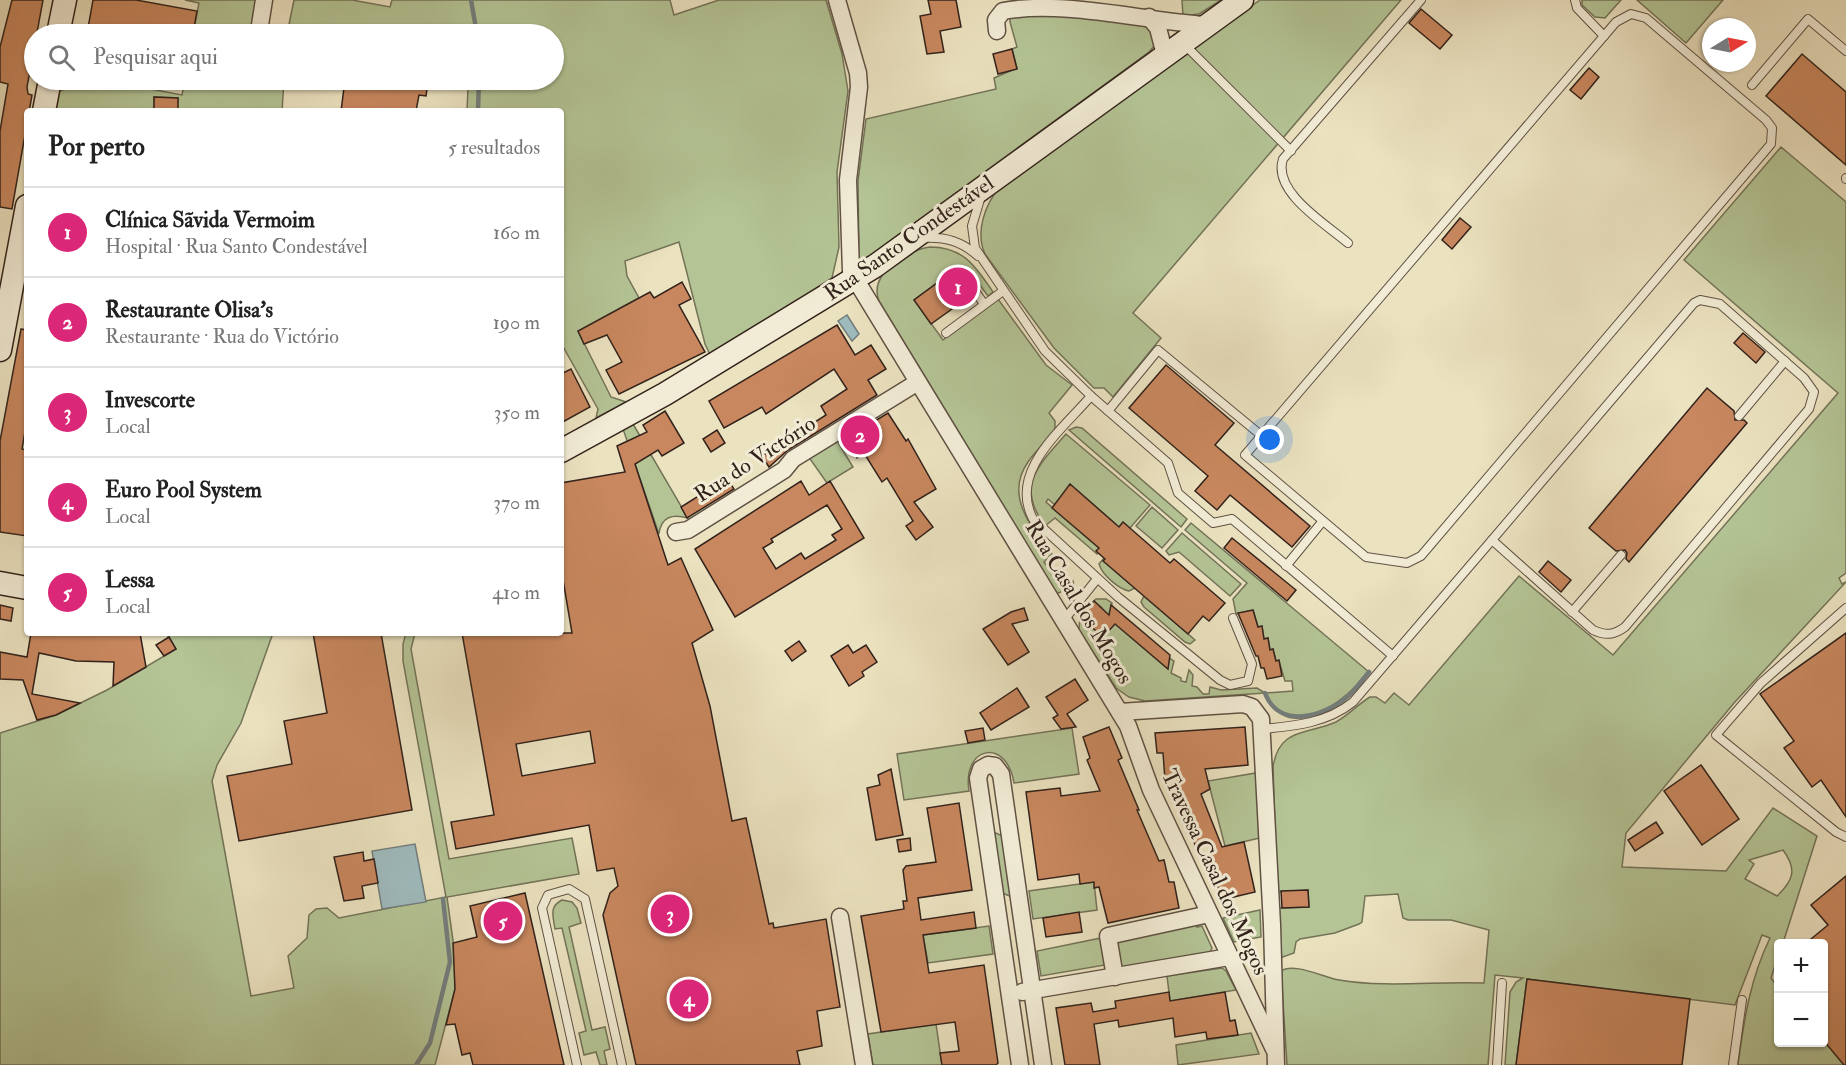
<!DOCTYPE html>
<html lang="pt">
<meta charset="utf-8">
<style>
:root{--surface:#fff;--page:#f2f2f2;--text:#222;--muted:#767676;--line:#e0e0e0;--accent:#db2777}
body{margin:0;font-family:"IM FELL Double Pica",serif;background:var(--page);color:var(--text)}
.controls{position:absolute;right:18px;bottom:18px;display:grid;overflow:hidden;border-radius:6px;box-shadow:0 2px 4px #0004}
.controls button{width:54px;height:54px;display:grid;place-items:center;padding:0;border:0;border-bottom:2px solid var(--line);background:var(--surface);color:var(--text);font:30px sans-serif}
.compass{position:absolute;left:1702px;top:18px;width:54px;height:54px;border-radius:50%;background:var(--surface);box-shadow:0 2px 4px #0004;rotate:80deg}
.you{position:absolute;left:1270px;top:440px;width:21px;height:21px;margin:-15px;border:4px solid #fff;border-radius:50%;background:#1a73e8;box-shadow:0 0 0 9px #1a73e833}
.badge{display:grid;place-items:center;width:39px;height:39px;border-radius:50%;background:var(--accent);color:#fff;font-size:20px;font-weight:700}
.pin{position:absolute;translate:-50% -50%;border:3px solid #fff;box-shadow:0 2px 6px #0006}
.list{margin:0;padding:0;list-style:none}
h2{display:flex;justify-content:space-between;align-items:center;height:78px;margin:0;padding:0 24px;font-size:26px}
h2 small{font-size:20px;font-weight:400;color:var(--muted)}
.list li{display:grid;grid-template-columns:39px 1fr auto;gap:18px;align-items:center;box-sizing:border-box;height:90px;padding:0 24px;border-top:2px solid var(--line)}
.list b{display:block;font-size:22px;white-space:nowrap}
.list p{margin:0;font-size:20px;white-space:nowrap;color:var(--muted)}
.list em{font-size:20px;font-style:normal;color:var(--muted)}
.icon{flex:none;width:33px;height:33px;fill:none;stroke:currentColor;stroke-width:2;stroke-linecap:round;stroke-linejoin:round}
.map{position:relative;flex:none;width:1846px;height:1065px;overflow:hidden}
.search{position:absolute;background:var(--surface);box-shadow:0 2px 4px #0004;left:24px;top:24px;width:540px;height:66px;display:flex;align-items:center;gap:15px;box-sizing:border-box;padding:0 21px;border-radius:33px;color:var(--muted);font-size:22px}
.panel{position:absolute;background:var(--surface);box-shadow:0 2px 4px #0004;left:24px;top:108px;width:540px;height:528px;border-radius:6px}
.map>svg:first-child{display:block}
.green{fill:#b4c495;stroke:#737358;stroke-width:1.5;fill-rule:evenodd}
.water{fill:#9ebbbe;stroke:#737e7d;stroke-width:1.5}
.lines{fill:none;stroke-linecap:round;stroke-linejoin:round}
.stream{stroke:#737e7d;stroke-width:4.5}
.building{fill:#c8875e;stroke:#32221b;stroke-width:1.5;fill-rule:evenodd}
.lane-casing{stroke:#605244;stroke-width:10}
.street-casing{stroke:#605244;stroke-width:19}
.secondary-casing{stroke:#32221b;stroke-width:25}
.lane{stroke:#f2ecd6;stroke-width:8}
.street{stroke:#f2ecd6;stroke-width:16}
.secondary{stroke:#f2ecd6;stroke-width:22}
.labels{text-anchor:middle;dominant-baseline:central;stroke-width:6;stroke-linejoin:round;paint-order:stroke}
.street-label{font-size:22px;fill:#32221b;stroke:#f2ecd6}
</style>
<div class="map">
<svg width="1846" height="1065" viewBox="0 0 1846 1065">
<rect width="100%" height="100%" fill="#ebe2c0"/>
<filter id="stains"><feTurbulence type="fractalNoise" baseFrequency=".00333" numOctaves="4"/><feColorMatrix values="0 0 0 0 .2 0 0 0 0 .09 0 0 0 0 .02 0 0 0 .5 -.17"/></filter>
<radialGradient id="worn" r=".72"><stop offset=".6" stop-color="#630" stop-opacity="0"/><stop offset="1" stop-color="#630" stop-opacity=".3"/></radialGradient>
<!-- green -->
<g class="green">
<path d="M 185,0 L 256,0 L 250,34 L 252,34 L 193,34 L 199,3 Z"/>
<path d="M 294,0 L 352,0 L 390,7 L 392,0 L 670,0 L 674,15 L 719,0 L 826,0 L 842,54 L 848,91 L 837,172 L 839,247 L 832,278 L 711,357 L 705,344 L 679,242 L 625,261 L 627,276 L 639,298 L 578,331 L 611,397 L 626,402 L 596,418 L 598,409 L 561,343 L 561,111 L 467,111 L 468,88 L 409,80 L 554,80 L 554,34 L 287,34 Z"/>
<path d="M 1182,0 L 1221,0 L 1199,14 L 1183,16 Z"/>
<path d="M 1260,0 L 1401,0 L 1133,313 L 1161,338 L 1113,397 L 1104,388 L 1094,388 L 1054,348 L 985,254 C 975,232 985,204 1000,187 Z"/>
<path d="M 1582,0 L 1621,0 L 1605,18 L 1595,17 L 1582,5 Z"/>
<path d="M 1637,0 L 1723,0 L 1686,43 Z"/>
<path d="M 1018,12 L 1140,21 L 1150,30 L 1155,45 L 1149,52 L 864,260 L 859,260 L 858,181 L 866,119 L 996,89 L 994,78 L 1017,68 L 1012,49 L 1017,47 L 1010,22 L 1010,18 Z"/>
<path d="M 65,80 L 151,80 L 150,89 L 182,95 L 185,80 L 284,80 L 282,111 L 53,111 L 57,91 L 63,90 ZM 154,97 L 178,98 L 177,109 L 154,108 Z"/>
<path d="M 1781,147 L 1846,202 L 1846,573 L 1839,578 L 1842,584 L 1846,582 L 1734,703 L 1626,833 L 1622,867 L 1726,871 L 1773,808 L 1817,836 L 1783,943 L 1778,944 L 1778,956 L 1771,978 L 1778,987 L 1778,1042 L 1824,1041 L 1844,1065 L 1738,1065 C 1744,1020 1750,979 1770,938 L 1762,935 L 1735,1005 L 1527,979 L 1516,1065 L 1505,1065 L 1510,992 L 1516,982 L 1523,978 L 1495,975 L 1488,1065 L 1287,1065 L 1281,971 C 1293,962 1323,977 1339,980 C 1387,988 1435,981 1484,983 L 1489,930 L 1451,920 L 1408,920 L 1403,918 L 1398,894 L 1365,896 L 1362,922 L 1359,924 L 1335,933 L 1300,939 L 1296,942 L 1294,953 L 1280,958 L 1278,908 L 1309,907 L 1308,890 L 1277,892 L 1273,767 C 1279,727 1307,735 1336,722 C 1349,715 1358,704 1370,697 L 1376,697 L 1385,703 L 1394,693 L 1409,705 L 1519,576 L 1613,655 L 1838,393 L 1684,260 ZM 1783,850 C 1797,869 1794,880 1777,896 L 1745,879 L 1754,864 L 1749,860 Z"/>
<path d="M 930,247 C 964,247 976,267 993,292 L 988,296 L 970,272 L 958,280 L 952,272 L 914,300 L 943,340 L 998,299 L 1046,365 L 1072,385 L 1049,413 L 1055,421 L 1055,429 C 1048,441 1036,450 1028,462 C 1004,496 1032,528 1052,554 L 1044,562 L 1063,588 L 1073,581 L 1075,591 L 1069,587 L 1059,593 L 1056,592 L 879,301 C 868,273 908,250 930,247 Z"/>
<path d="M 633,424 L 688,518 C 673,514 661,516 659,534 L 623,429 Z"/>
<path d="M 1076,427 L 1082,428 L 1187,519 L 1181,527 L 1069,430 Z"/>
<path d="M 1066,434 L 1150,505 L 1130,528 L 1123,522 L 1119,527 L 1070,484 L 1055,505 L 1048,499 L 1046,502 L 1099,548 L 1097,554 L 1055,518 L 1045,526 C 1015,485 1039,465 1066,434 Z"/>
<path d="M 836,439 L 853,467 L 827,483 L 808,456 Z"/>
<path d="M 1152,507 L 1178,530 L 1162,548 L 1136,526 Z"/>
<path d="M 1191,523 L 1369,672 C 1345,700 1290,748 1265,693 L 1145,701 L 1129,697 L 1116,688 L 1079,630 L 1080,615 L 1096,599 L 1106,599 L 1112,603 L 1109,619 L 1174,661 L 1171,673 L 1181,678 L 1181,681 L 1186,682 L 1189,670 L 1193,675 L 1192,686 L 1197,687 L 1203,694 L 1209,694 L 1210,687 L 1221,690 L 1257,688 L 1265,693 L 1293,691 L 1292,681 L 1285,681 L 1279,661 L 1276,661 L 1273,649 L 1270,650 L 1268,638 L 1264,639 L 1262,627 L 1258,627 L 1253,610 L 1236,614 L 1233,599 L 1247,583 L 1185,530 ZM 1094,601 L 1102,608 L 1110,629 L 1104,637 L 1087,623 L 1090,620 L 1085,616 Z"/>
<path d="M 1182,533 L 1241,584 L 1230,596 L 1179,552 L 1169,555 L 1166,551 Z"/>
<path d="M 1104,558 L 1104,561 L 1135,588 L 1129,591 C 1119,589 1102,575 1099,564 Z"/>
<path d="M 1144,596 L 1195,640 L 1190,644 L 1185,642 L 1144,607 L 1141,602 Z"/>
<path d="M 166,633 L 273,633 L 241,723 L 217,765 L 212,781 L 251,996 L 294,988 L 288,956 L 307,938 L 309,915 L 316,909 L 327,908 L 339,918 L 446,897 L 403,661 L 403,644 L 406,633 L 415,633 L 411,649 L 449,859 L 572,838 L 579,874 L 447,897 L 455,955 L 455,989 L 435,1065 L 0,1065 L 0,733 L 56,715 L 107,690 L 176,649 Z"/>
<path d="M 1072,728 L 1079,774 L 1014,783 C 1007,738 962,745 969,791 L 904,800 L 897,754 Z"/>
<path d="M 1256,773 L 1260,838 L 1225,846 L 1208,781 Z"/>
<path d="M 991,831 L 1005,837 L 1014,898 L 1000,892 Z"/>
<path d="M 1094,882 L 1097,910 L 1033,919 L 1029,891 Z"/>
<path d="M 562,900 L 572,902 L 577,908 L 581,923 L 569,927 L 592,1030 L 605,1027 L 610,1049 L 604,1051 L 607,1065 L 600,1065 L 596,1052 L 584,1055 L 579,1033 L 586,1031 L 562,928 L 555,929 C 553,917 549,906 562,900 Z"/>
<path d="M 1260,910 L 1261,937 L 1234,942 L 1223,918 Z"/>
<path d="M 1197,924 L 1197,927 L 1202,926 L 1212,948 L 1210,953 L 1124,968 L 1121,967 L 1117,942 Z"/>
<path d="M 989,926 L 993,954 L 928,963 L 923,935 Z"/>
<path d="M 1101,938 L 1105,965 L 1041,976 L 1037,951 Z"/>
<path d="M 1222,968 L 1226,971 L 1236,990 L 1170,1001 L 1167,976 Z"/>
<path d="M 936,1024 L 942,1065 L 873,1065 L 868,1034 Z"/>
<path d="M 1251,1033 L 1259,1054 L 1178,1065 L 1176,1045 Z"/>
</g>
<!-- water -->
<g class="water">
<path d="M 847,315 L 859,334 L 852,341 L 838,321 Z"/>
<path d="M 415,844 L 426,902 L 382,909 L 372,851 Z"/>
</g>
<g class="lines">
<!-- stream -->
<g class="stream">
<path d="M 471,0 L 477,34"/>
<path d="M 478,111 L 479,80"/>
<path d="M 1265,693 C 1279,730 1324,717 1348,696 C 1356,689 1362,680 1369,672"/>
<path d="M 416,1065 L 430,1043 L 450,962 L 443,899"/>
</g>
</g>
<!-- building -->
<g class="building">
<path d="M 12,0 L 43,0 L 27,87 L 28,94 L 32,95 L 12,209 L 0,207 L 0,131 L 8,84 L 0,82 L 0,47 Z"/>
<path d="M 93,0 L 136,0 L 197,11 L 193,34 L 125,34 L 88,28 Z"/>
<path d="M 928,0 L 956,0 L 961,27 L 940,31 L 944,52 L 927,54 L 920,16 L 931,14 Z"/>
<path d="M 1421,9 L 1452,35 L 1440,49 L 1409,23 Z"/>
<path d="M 1012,49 L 1017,69 L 998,74 L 993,54 Z"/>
<path d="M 1802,54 L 1846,92 L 1846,165 L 1766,96 Z"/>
<path d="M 1589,68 L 1599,77 L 1581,99 L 1570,90 Z"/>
<path d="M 345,80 L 409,80 L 428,82 L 426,96 L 419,95 L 416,111 L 341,111 Z"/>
<path d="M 154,97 L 178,98 L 178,109 L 154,109 Z"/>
<path d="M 1460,218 L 1471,227 L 1452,249 L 1442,240 Z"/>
<path d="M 952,272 L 970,296 L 931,324 L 914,300 Z"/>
<path d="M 682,282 L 691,299 L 679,305 L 705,352 L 619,394 L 606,370 L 622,362 L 607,335 L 584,344 L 578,331 L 650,292 L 654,298 Z"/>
<path d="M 837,325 L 855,355 L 871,345 L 886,369 L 868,380 L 877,395 L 788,450 L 769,467 L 762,456 L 826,415 L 821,406 L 847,389 L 834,369 L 766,414 L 762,407 L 724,428 L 709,401 Z"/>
<path d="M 21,329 L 27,330 L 27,420 L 22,449 L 27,450 L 27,536 L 0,532 L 0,441 Z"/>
<path d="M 1743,333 L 1765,352 L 1756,363 L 1734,343 Z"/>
<path d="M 1166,365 L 1234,423 L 1215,445 L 1310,526 L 1292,547 L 1230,495 L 1217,510 L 1195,491 L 1208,476 L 1129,408 Z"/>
<path d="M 571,369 L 590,407 L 561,423 L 561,374 Z"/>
<path d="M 1707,388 L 1734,411 L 1735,420 L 1744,420 L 1747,423 L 1629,562 L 1626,559 L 1627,553 L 1625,550 L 1616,551 L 1589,528 Z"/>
<path d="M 665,411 L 684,443 L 662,456 L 658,450 L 635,464 L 668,565 L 681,558 L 713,630 L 692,643 L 710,706 L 732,821 L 746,818 L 769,924 L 773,923 L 774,928 L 826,919 L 840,1007 L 817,1011 L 822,1046 L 797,1051 L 800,1065 L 636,1065 L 603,915 L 610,893 L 618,886 L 614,868 L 597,871 L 589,825 L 456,849 L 451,822 L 494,815 L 462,633 L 572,633 L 561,568 L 561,483 L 625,472 L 617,446 L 647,432 L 643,425 ZM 590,731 L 595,763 L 522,776 L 516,744 Z"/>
<path d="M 888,413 L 906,441 L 908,439 L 936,489 L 914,502 L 933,527 L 916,540 L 906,526 L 913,521 L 887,478 L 882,482 L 864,453 L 857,458 L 845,439 Z"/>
<path d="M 717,430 L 725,443 L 711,452 L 703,439 Z"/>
<path d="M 727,478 L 734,489 L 687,518 L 681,507 Z"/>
<path d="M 801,481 L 809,495 L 830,481 L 864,538 L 735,617 L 695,549 ZM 827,505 L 842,529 L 832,535 L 836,540 L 805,559 L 801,553 L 776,569 L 763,548 L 773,542 L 771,539 Z"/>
<path d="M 1070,484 L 1119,527 L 1123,522 L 1170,563 L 1174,559 L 1225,603 L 1209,621 L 1203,616 L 1188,634 L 1103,561 L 1105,559 L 1096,551 L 1099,548 L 1052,508 Z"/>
<path d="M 1232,538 L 1296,590 L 1287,601 L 1224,548 Z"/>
<path d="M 1548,561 L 1571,580 L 1561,592 L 1539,572 Z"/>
<path d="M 1094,601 L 1109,615 L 1111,605 L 1170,655 L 1168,669 L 1115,624 L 1103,637 L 1087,623 L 1090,620 L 1084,616 L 1086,611 Z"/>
<path d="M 0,605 L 13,608 L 11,621 L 0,619 Z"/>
<path d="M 1024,608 L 1028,620 L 1012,624 L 1029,652 L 1008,665 L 983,629 L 1011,612 Z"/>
<path d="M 1253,610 L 1258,627 L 1262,626 L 1264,639 L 1268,638 L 1270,650 L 1273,649 L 1276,661 L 1279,660 L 1282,676 L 1267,679 L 1264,668 L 1261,668 L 1258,656 L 1256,656 L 1238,613 Z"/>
<path d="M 31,633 L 140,633 L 146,667 L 113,686 L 114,662 L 76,661 L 39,653 L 32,694 L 80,703 L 56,715 L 37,720 L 23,680 L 0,679 L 0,652 L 27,657 Z"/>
<path d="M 313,633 L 381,633 L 412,810 L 239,841 L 227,776 L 292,764 L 284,721 L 327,713 Z"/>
<path d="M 1846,633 L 1846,817 L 1821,780 L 1812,787 L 1784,748 L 1794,741 L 1760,694 Z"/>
<path d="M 169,637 L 176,649 L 164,656 L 156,645 Z"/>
<path d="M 799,641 L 806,651 L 792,661 L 785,651 Z"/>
<path d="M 848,645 L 853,653 L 866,645 L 877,662 L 862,672 L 864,676 L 849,686 L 831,656 Z"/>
<path d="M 1075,679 L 1088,700 L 1067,714 L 1076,727 L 1061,729 L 1053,718 L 1058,715 L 1046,697 Z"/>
<path d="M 1017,688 L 1029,707 L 991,730 L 980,713 Z"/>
<path d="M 1109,727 L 1122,758 L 1118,760 L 1139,810 L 1137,810 L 1159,861 L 1164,860 L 1169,882 L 1174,882 L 1179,908 L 1108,923 L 1099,887 L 1094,888 L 1094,882 L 1080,884 L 1079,874 L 1038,880 L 1026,792 L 1060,788 L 1061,796 L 1100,791 L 1087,760 L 1090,758 L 1083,737 Z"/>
<path d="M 1245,727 L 1248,765 L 1205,769 L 1210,789 L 1201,794 L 1222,847 L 1244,842 L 1255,892 L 1221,900 L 1209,844 L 1205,846 L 1203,843 L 1196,847 L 1178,802 L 1185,798 L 1176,779 L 1165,780 L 1163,753 L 1157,753 L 1155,733 Z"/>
<path d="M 983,728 L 985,740 L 968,743 L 965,731 Z"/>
<path d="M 1701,765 L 1739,819 L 1702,845 L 1664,791 Z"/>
<path d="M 891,769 L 903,835 L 876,840 L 867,788 L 880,785 L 878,775 Z"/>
<path d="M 959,803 L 972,890 L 918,898 L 921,920 L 974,912 L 976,928 L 923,935 L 929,973 L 984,965 L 998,1063 L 996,1065 L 942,1065 L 940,1053 L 959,1051 L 955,1022 L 881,1032 L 861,916 L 904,909 L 903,901 L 907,901 L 903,870 L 906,866 L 936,862 L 927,808 Z"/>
<path d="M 1656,822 L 1663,833 L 1635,851 L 1628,840 Z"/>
<path d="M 910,838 L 911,850 L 899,852 L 897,840 Z"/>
<path d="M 363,852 L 364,861 L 374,859 L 378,883 L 362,886 L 364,898 L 344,901 L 334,857 Z"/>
<path d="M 1846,876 L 1846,1065 L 1844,1065 L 1824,1041 L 1824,944 L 1805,944 L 1828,925 L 1811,905 Z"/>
<path d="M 1308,890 L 1309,907 L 1282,908 L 1281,891 Z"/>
<path d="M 525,893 L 564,1065 L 473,1065 L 470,1053 L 462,1055 L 455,1024 L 446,1025 L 455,989 L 453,943 L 477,937 L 470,906 Z"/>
<path d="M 1079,912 L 1082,932 L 1046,937 L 1043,918 Z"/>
<path d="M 1527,979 L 1690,999 L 1682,1065 L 1516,1065 Z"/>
<path d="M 1169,992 L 1170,1001 L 1225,992 L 1230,1021 L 1235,1020 L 1238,1035 L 1207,1039 L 1206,1032 L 1175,1037 L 1173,1018 L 1119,1027 L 1118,1020 L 1094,1024 L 1100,1065 L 1065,1065 L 1056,1008 L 1091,1003 L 1093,1012 L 1116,1008 L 1115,1001 Z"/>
</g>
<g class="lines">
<defs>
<g id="lane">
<path d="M 1575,0 L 1577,8 L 1604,36"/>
<path d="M 1631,14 L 1646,18 L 1766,120 L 1772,128 L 1771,144 L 1421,556 L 1407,563 L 1366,557 L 1245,455 L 1616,22 Z"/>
<path d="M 1183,43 L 1291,151"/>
<path d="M 1752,85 L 1808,19 L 1846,51"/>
<path d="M 1846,179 L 1846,178"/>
<path d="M 981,196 L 972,226 L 975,248 L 1045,351 L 1091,396 L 1168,463 L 1178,493 L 1213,523 L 1232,519 L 1393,656"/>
<path d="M 924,238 C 946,237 961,241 978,256"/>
<path d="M 1348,243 C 1326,224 1272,192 1283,159 L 1421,0"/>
<path d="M 967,280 L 984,304"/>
<path d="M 1700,300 L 1720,304 L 1804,378 L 1814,392 L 1809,409 L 1625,627 C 1614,635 1606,636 1593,630 L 1492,540 L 1694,303 Z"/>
<path d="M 946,333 L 1003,291"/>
<path d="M 1091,396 C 1062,430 1008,471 1033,519 L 1118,597 L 1220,680 L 1230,685 L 1248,681 L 1252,664 L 1233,618"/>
<path d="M 1108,411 L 1158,350 L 1262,436"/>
<path d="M 1739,416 L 1785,361"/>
<path d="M 1286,566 L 1322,522"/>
<path d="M 1846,608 L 1761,683 L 1716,735 L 1836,832 L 1846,837"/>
<path d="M 1572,612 L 1621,555"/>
<path d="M 1064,620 L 1097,579"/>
<path d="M 1263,729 C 1295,726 1327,723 1353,702 L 1492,540"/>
<path d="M 577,1065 L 542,908 L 548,895 L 569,889 L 585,899 L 622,1065"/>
<path d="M 1497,1065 L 1502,983"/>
<path d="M 1733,1065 L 1742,1000"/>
</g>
<g id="street">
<path d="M 837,0 L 858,73 L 859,87 L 848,180 L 851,272 L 1128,726 L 1151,790 L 1274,1049"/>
<path d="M 1149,17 L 1158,28 L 1165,55"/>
<path d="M 260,25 L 264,0"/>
<path d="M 997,31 L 996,20 L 1003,11 C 1064,0 1143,21 1206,25"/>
<path d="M 676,532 L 688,530 L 784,470 L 793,459 L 918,382"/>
<path d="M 1120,712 L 1243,704 L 1252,707 L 1261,719 L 1272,925 L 1276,1065"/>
<path d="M 840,917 L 864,1065"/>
<path d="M 1115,977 L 1108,936 L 1209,914"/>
<path d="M 1022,992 L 1229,957"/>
<path d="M 1020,1065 L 978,778 L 981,769 L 988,765 L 995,766 L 1001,774 L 1043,1065"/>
</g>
<g id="secondary">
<path d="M 58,34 L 65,0"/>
<path d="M 44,111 L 50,80"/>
<path d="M 0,350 L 27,206"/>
<path d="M 561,451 L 665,394 L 875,266 L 1242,0"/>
<path d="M 0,583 L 27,588"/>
</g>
</defs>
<!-- lane casing -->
<use href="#lane" class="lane-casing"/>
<!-- street casing -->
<use href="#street" class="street-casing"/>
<!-- secondary casing -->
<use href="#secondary" class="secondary-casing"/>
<!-- lane -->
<use href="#lane" class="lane"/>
<!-- street -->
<use href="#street" class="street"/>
<!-- secondary -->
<use href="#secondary" class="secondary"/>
</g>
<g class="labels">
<!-- street labels -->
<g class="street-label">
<text transform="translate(909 238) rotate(-35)">Rua Santo Condestável</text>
<text transform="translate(755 459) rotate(-33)">Rua do Victório</text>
<text transform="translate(1079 602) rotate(59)">Rua Casal dos Mogos</text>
<text transform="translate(1215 872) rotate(65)">Travessa Casal dos Mogos</text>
</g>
</g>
<rect width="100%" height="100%" filter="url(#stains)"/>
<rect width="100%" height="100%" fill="url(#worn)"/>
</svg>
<div class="controls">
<button>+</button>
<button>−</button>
</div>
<svg class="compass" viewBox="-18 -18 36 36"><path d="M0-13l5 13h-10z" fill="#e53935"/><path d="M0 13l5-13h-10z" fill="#767676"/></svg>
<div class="you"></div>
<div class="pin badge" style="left:958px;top:287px">1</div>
<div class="pin badge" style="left:860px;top:435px">2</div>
<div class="pin badge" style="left:670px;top:914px">3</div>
<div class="pin badge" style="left:689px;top:999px">4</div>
<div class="pin badge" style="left:503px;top:921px">5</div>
<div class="search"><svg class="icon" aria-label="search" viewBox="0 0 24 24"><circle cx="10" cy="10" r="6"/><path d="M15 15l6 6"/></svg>Pesquisar aqui</div>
<section class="panel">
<h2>Por perto<small>5 resultados</small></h2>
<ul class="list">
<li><span class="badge">1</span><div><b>Clínica Sãvida Vermoim</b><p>Hospital · Rua Santo Condestável</p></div><em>160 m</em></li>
<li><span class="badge">2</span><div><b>Restaurante Olisa's</b><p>Restaurante · Rua do Victório</p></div><em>190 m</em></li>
<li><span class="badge">3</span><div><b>Invescorte</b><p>Local</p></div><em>350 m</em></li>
<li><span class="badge">4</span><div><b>Euro Pool System</b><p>Local</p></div><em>370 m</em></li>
<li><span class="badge">5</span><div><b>Lessa</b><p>Local</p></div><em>410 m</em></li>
</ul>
</section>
</div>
